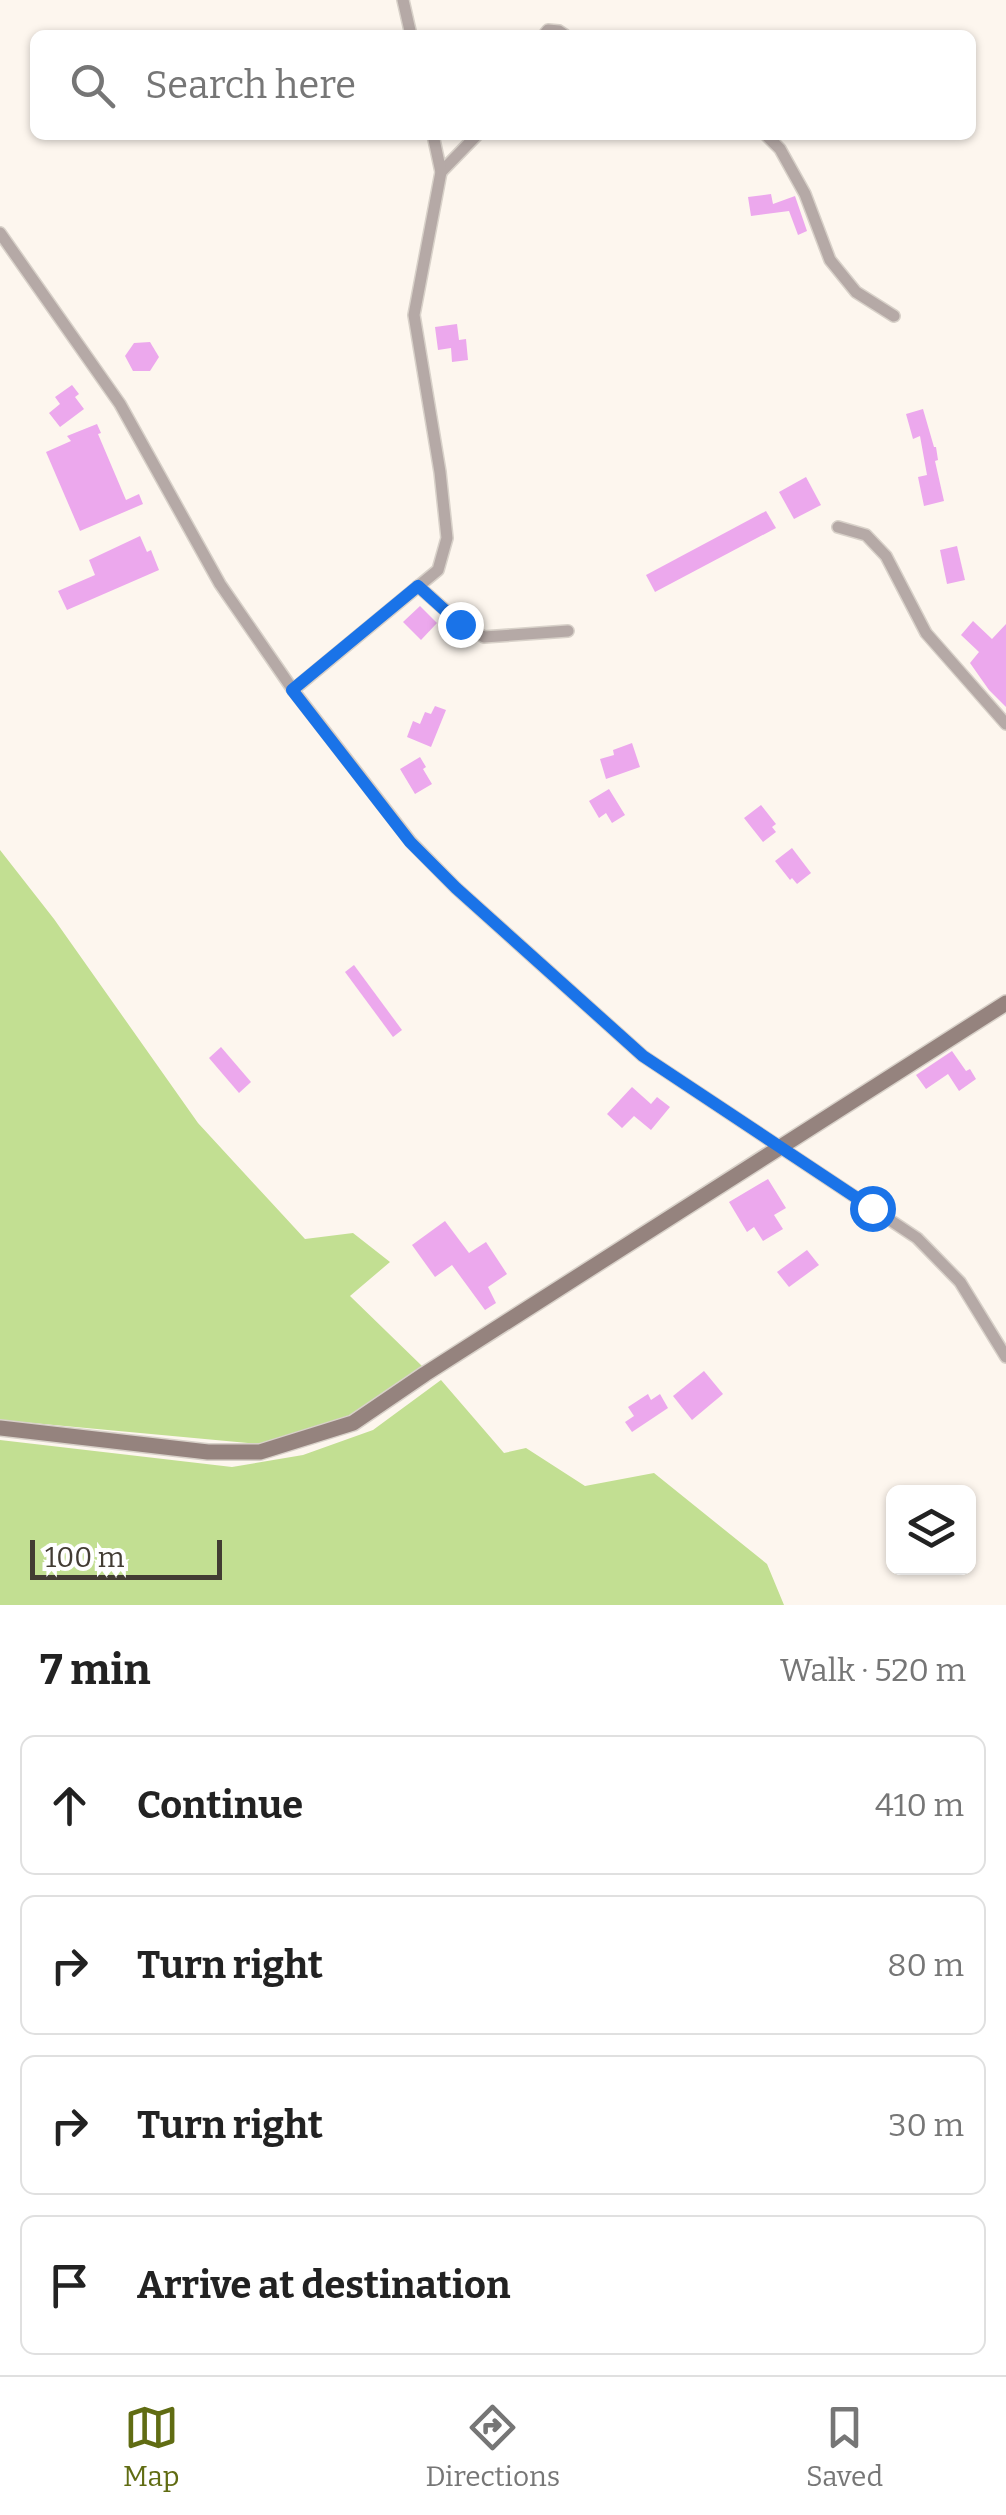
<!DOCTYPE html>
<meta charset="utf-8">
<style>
:root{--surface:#fff;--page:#f2f2f2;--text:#222;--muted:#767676;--line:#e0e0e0;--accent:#606c13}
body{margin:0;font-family:Bitter,serif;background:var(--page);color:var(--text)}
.controls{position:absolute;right:30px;bottom:30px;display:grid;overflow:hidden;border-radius:15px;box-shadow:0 2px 8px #0004}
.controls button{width:90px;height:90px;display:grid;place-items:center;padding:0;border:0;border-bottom:2px solid var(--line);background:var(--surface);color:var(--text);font:50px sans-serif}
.scale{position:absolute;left:30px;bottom:25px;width:192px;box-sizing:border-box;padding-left:10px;border:5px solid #423c33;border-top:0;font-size:28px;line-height:35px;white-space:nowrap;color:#423c33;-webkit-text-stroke:8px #fff;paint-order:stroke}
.stop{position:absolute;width:30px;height:30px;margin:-22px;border:8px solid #1a73e8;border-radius:50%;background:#fff}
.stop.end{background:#1a73e8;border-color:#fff;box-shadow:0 2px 10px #0008}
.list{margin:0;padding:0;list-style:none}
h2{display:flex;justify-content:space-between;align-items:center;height:130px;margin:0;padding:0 40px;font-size:42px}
h2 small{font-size:32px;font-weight:400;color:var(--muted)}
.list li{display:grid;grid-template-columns:65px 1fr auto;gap:30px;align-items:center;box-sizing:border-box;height:140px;margin:0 20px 20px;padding:0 20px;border:2px solid var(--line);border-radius:15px}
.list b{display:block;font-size:38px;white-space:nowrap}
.list em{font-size:32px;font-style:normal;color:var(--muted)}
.icon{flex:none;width:55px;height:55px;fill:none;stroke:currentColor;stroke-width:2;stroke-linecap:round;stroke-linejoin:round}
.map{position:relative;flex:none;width:1006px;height:1605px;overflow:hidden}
.search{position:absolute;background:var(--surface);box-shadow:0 2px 8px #0004;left:30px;right:30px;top:30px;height:110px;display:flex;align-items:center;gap:25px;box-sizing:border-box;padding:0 35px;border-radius:15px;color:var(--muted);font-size:38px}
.sheet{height:770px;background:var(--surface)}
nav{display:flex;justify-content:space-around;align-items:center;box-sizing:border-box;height:140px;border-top:2px solid var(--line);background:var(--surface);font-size:28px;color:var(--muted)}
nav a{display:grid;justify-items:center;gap:5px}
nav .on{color:var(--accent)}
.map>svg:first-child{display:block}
.green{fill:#c2df92}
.building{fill:#eca8ed}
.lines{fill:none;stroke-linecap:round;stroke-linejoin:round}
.street-casing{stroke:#d8d1c9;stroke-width:14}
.secondary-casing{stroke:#d8d1c9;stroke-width:18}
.street{stroke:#b5a9a6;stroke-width:11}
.secondary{stroke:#95837e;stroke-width:15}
.route{stroke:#1a73e8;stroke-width:12}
</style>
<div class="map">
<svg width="1006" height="1605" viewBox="0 0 1006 1605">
<rect width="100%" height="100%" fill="#fdf6ee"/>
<!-- green -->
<g class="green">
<path d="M 0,850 L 54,919 L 198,1123 L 305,1239 L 353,1233 L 390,1262 L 350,1296 L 422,1366 L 342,1421 L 259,1444 L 0,1420 Z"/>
<path d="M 441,1380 L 504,1453 L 526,1448 L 585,1486 L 654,1473 L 767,1564 L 784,1605 L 0,1605 L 0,1440 L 232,1467 L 303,1455 L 373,1430 Z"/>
</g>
<!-- building -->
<g class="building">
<path d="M 771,194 L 773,204 L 795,196 L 807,231 L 798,235 L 789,211 L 751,216 L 748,197 Z"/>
<path d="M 457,324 L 459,340 L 466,339 L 468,360 L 452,362 L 451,348 L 438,350 L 435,327 Z"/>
<path d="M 150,342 L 159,357 L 150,371 L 133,371 L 125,356 L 134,343 Z"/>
<path d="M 72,385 L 79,394 L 75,397 L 84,409 L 60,427 L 49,413 L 60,404 L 55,397 Z"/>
<path d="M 923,409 L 934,447 L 936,447 L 938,460 L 935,461 L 944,501 L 924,506 L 918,477 L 927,475 L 920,436 L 913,439 L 906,414 Z"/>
<path d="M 97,424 L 101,433 L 98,434 L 126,500 L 139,494 L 143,504 L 80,531 L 46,452 L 71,441 L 67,436 Z"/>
<path d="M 806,477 L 821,505 L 794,519 L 779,492 Z"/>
<path d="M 766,511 L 776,528 L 655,592 L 646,575 Z"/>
<path d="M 140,536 L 147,552 L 151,550 L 159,570 L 67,610 L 58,591 L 95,575 L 89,560 Z"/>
<path d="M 957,546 L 965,580 L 947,584 L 940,550 Z"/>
<path d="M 420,606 L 437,623 L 421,640 L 403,622 Z"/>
<path d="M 973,621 L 992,639 L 1006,624 L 1006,707 L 989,690 L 970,663 L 979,652 L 961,635 Z"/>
<path d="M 435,706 L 446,710 L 431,747 L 407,737 L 413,721 L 420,724 L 425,712 L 431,714 Z"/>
<path d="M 632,743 L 640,767 L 606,779 L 600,759 L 614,755 L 613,750 Z"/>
<path d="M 420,757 L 426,767 L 423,769 L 432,784 L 415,794 L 400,769 Z"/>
<path d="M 609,789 L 625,815 L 612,823 L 606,813 L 599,818 L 589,801 Z"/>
<path d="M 761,805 L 776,824 L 772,827 L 776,832 L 763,842 L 744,818 Z"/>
<path d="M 792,848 L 811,873 L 797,884 L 792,878 L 790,880 L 775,861 Z"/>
<path d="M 354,965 L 402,1030 L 393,1037 L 345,972 Z"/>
<path d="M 221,1047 L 251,1082 L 239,1093 L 209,1058 Z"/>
<path d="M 952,1051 L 966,1071 L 970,1069 L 976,1079 L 959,1091 L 948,1074 L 926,1089 L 916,1075 Z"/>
<path d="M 632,1087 L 651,1104 L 657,1097 L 670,1107 L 651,1130 L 634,1116 L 622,1128 L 607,1114 Z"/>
<path d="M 768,1179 L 786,1208 L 774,1215 L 783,1229 L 763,1241 L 754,1227 L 747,1232 L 729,1202 Z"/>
<path d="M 445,1221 L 469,1253 L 486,1242 L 507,1274 L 488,1287 L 496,1303 L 485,1310 L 452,1265 L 435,1277 L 412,1245 Z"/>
<path d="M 807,1250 L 819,1265 L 789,1287 L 777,1272 Z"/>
<path d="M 704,1371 L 723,1394 L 692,1420 L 673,1396 Z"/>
<path d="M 648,1394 L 651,1400 L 660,1394 L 668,1408 L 632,1432 L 625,1422 L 634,1416 L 628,1407 Z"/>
</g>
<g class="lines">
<defs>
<g id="street">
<path d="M 403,0 L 411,35"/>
<path d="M 544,35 L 548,30 L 559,31 L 565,35"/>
<path d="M 766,135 L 780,149 L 805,194 L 830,260 L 856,292 L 894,316"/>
<path d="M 441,172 L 477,135"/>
<path d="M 0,233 L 120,404 L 220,584 L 293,690 L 411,842 L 456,888 L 643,1056 L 917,1238 L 960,1282 L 1006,1357"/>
<path d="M 838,527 L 866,535 L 886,556 L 926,633 L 1006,724"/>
<path d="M 418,586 L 461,624 L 484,637 L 568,631"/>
<path d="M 293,690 L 438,570 L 447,538 L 440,472 L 414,315 L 441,172 L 433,135"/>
</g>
<path id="secondary" d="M 0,1428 L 208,1452 L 260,1452 L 353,1423 L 425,1374 L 1006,1003"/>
</defs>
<!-- street casing -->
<use href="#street" class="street-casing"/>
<!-- secondary casing -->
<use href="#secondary" class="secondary-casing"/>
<!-- street -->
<use href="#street" class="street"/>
<!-- secondary -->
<use href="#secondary" class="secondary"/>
</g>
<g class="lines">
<!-- route -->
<path class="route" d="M 460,624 L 418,586 L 292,690 L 410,842 L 456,888 L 643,1056 L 872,1208"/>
</g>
</svg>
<div class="controls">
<button><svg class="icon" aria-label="layers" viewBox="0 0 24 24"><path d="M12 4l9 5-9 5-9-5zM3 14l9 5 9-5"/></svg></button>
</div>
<div class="scale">100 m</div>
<div class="stop" style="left:872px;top:1208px"></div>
<div class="stop end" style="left:460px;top:624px"></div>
<div class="search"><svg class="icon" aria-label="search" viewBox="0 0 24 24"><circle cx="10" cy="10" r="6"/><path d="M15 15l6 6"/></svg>Search here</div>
</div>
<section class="sheet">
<h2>7 min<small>Walk · 520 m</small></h2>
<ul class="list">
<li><svg class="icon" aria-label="ahead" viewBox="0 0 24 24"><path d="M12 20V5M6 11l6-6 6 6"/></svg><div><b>Continue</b></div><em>410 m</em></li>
<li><svg class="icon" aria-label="right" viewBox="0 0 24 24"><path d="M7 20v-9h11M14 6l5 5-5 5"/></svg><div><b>Turn right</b></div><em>80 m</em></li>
<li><svg class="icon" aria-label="right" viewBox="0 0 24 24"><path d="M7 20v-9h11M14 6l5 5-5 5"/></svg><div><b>Turn right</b></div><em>30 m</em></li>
<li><svg class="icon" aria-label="arrive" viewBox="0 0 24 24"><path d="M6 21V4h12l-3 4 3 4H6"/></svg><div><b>Arrive at destination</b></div></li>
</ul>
</section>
<nav>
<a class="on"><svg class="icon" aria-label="map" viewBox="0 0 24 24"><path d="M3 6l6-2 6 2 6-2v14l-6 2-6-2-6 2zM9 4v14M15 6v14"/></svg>Map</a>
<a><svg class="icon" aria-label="directions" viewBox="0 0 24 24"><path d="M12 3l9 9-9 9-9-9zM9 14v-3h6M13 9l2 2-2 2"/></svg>Directions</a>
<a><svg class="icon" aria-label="saved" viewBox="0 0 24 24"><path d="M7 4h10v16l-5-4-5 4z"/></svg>Saved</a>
</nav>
